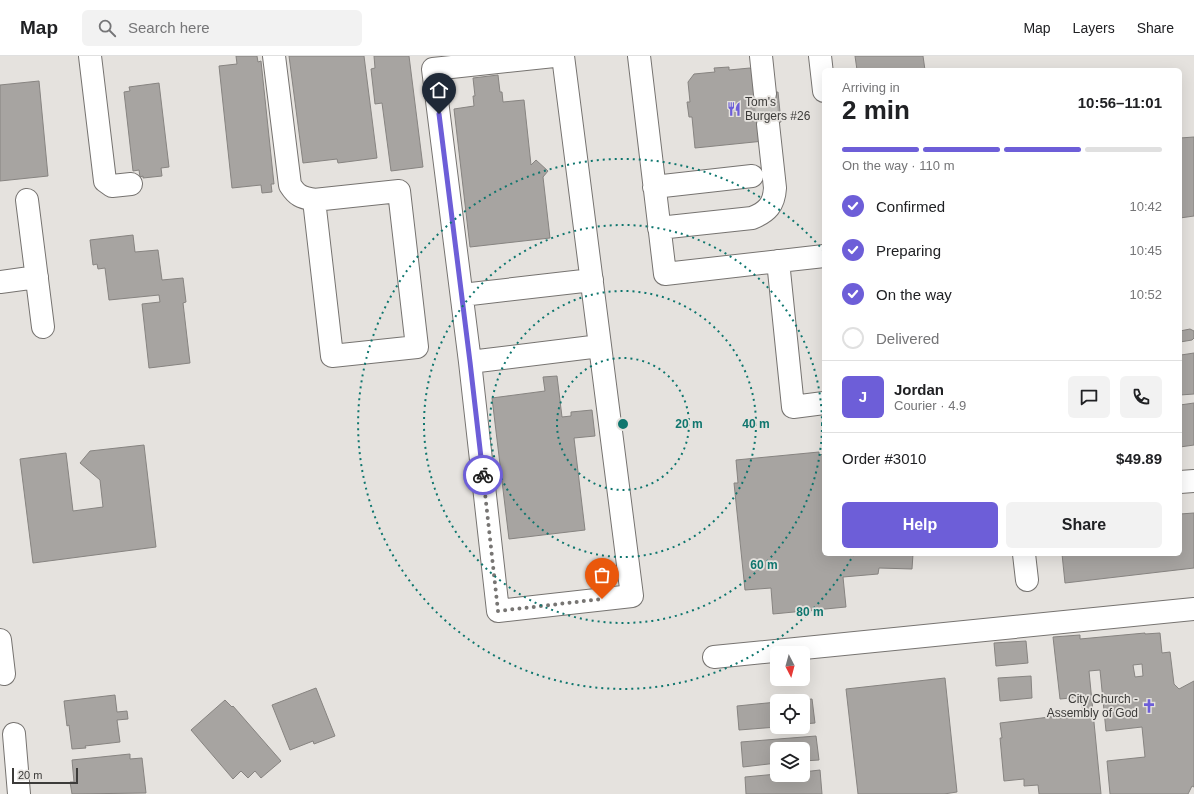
<!DOCTYPE html>
<meta charset="utf-8">
<style>
body{margin:0;font-family:Helvetica,sans-serif;background:#f2f2f2;color:#202124;height:100vh;display:flex;flex-direction:column;font-size:15px;white-space:nowrap}
*{box-sizing:border-box;margin:0}
p{font-size:13px;color:#757577}
.icon{flex:none;width:22px;height:22px;fill:none;stroke:currentColor;stroke-width:2;stroke-linecap:round;stroke-linejoin:round}
.map{position:relative;flex:1;overflow:hidden}
.drawer{position:absolute;left:822px;top:12px;width:360px;height:488px;display:flex;flex-direction:column;background:#fff;border-radius:6px;box-shadow:0 4px 16px #0002}
.drawer>*{flex:none}
.needle{width:26px;rotate:174deg}
.tools{position:absolute;left:770px;top:590px;display:grid;gap:8px}
.tools a{display:grid;place-items:center;width:40px;height:40px;border-radius:6px;background:#fff;box-shadow:0 4px 16px #0002;font-size:20px}
.scale{position:absolute;left:12px;bottom:10px;width:66px;box-sizing:border-box;padding-left:4px;border:2px solid #3c3b39;border-top:0;font-size:11px;line-height:14px;white-space:nowrap;color:#3c3b39;-webkit-text-stroke:3px #e5e2de;paint-order:stroke}
.pin{position:absolute;display:grid;place-items:center;width:34px;height:34px;color:#fff;margin:-41px -17px;border-radius:50% 50% 50% 0;rotate:-45deg;box-shadow:0 0 4px #0007}
.pin .icon{rotate:45deg}
.courier{position:absolute;display:grid;place-items:center;width:40px;height:40px;margin:-20px;border:3px solid #6d5ed8;border-radius:50%;background:#fff;color:#222;box-shadow:0 1px 5px #0007}
.head em{font-style:normal;font-weight:700}
.head div{display:flex;flex-direction:column-reverse}
.head{display:flex;align-items:center;justify-content:space-between;height:68px;padding:0 20px}
h1{font-size:26px;font-weight:700;line-height:30px}
.bar{display:grid;grid-template-columns:repeat(4,1fr);gap:6px 4px;align-content:center;height:48px;padding:0 20px}
.bar i{height:5px;border-radius:3px;background:#e0e0e0}
.bar .active{background:#6d5ed8}
.bar p{grid-column:span 4}
.line{display:flex;align-items:center;gap:10px;padding:0 20px;border-top:1px solid #e0e0e0}
.line div{flex:1}
.round{display:grid;place-items:center;flex:none;width:42px;height:42px;border-radius:6px;background:#f2f2f2}
ol{padding:0 20px;list-style:none}
li{display:flex;align-items:center;gap:12px;height:44px}
li p{margin-inline-start:auto}
li .icon{padding:4px;border-radius:50%;background:#6d5ed8;color:#fff;stroke-width:4}
li:last-child{color:#757577}
li i{width:22px;height:22px;border:2px solid #e0e0e0;border-radius:50%}
.cta{display:flex;gap:8px;margin-top:auto;padding:8px 20px}
.cta a{flex:1;height:46px;border-radius:6px;background:#6d5ed8;color:#fff;font-size:16px;font-weight:700;line-height:46px;text-align:center}
.cta a+a{background:#f2f2f2;color:#202124}
header{display:flex;align-items:center;gap:24px;box-sizing:border-box;height:56px;padding:0 20px;background:#fff;border-bottom:1px solid #e0e0e0}
header strong{font-size:19px}
nav{display:flex;gap:22px;margin-inline-start:auto;font-size:14px}
.search{width:280px;height:36px;background:#f2f2f2;display:flex;align-items:center;gap:10px;box-sizing:border-box;padding:0 14px;border-radius:6px;color:#757577;font-size:15px}
.map>svg:first-child{display:block}
.building{fill:#a7a4a1;stroke:#878481;fill-rule:evenodd}
.lines{fill:none;stroke-linecap:round;stroke-linejoin:round}
.minor-tunnel{stroke:#c3c1bd;stroke-width:22;stroke-dasharray:22 11;stroke-linecap:butt}
.minor-casing{stroke:#767370;stroke-width:24}
.minor{stroke:#fff;stroke-width:22}
.done{stroke:#777573;stroke-width:4;stroke-dasharray:0 7.2}
.route{stroke:#6d5ed8;stroke-width:5}
.ring{fill:none;stroke:#0f766e;stroke-width:2;stroke-dasharray:2 4}
.labels{text-anchor:middle;dominant-baseline:central;stroke-width:3.5;stroke-linejoin:round;paint-order:stroke}
.poi-label{font-size:12px;fill:#3c3b39;stroke:#e5e2de;text-anchor:start}
.centre{fill:#0f766e;stroke:#e5e2de;stroke-width:2}
.ring-label{font-size:12px;text-anchor:middle;font-weight:bold;fill:#0f766e;stroke:#e5e2de;stroke-width:3.5;stroke-linejoin:round;paint-order:stroke}
</style>
<header>
<strong>Map</strong>
<div class="search"><svg class="icon" aria-label="search" viewBox="0 0 24 24"><circle cx="10" cy="10" r="6"/><path d="M15 15l6 6"/></svg>Search here</div>
<nav><a>Map</a><a>Layers</a><a>Share</a></nav>
</header>
<div class="map">
<svg width="1194" height="738" viewBox="0 0 1194 738">
<rect width="100%" height="100%" fill="#e5e2de"/>
<path class="building" d="M236 0H257L258 6 261 5 274 128H271L272 136 262 137 261 129 232 132 219 10 237 8Z
M289 0H364L377 102 338 107 337 103 303 107Z
M374 0H409L423 111 391 115 382 47 375 48 371 13 375 12Z
M855 0H923L925 14H857Z
M729 11V14L750 12 758 18 760 38 778 36 781 66 763 68 764 85 695 92 692 61H689L687 46H690L688 26 694 18 715 16 714 12Z
M498 19 500 36H502L503 46 524 44 531 109 536 104 548 115 543 121 550 182 470 191 454 53 474 50 473 40H475L473 22Z
M39 25 48 120 0 125V29Z
M159 27 169 111 161 112 162 120 143 122V120L140 121 139 114 133 115 124 36 130 35 129 31Z
M1194 81V160L1180 162V82Z
M133 179 135 196 158 194 162 224 183 222 186 246 183 247 190 307 149 312 142 248 160 246 159 239 109 244 105 212 98 213 97 208 93 209 90 184Z
M1190 273 1194 275V282L1192 284 1180 286V275Z
M1180 293 1181 299 1194 297V338L1180 339Z
M557 320 562 361 571 360V356L592 354 595 380 574 382 585 474 509 483 492 342 545 335 543 321Z
M1194 347V389L1180 391V349Z
M144 389 156 491 33 507 20 403 66 397 73 455 103 451 100 424 80 407 90 395Z
M819 396V399L824 398V498H913L912 513 879 512 878 518 843 521 846 551 773 558 771 532 745 534 734 427H738L736 404Z
M1194 457V512L1065 527 1062 498H1180V458Z
M1145 577V578L1160 577 1162 597 1170 596 1174 628 1179 633 1194 625V731L1192 730 1188 738H1110L1107 705 1145 701 1142 671 1106 675 1100 614 1089 615 1101 738H1039L1038 729 1024 730V723L1004 725 1000 682H1002L1000 667 1083 657 1081 641 1060 643 1053 581 1080 579V583ZM1142 608 1143 620 1135 621 1133 609Z
M1026 585 1028 607 996 610 994 587Z
M1031 620 1032 642 1000 645 998 622Z
M945 622 957 736 944 738H858L846 633Z
M316 632 335 680 314 688 313 685 290 694 272 649Z
M115 639 117 656 127 655 128 663 117 664 120 686 85 690 86 692 72 693 69 669 67 670 64 645Z
M812 643 815 667 803 668V645H791Z
M225 644 232 651 233 650 281 705 261 722 255 715 248 722 241 715 233 723 191 674Z
M777 646V671L739 674 737 650Z
M816 680 819 704 803 705V693H777V707L743 711 741 686Z
M130 698V703L142 702 146 737 72 738 70 726H74L72 704Z
M820 714 822 738H746L745 721 777 718 803 719V716Z"/>
<g class="lines">
<path class="minor-tunnel" d="M765 38 768 68"/>
<defs>
<path id="minor" d="M90 0 105 125 112 130 131 128
M274 0 290 129C297 140 301 141 314 144L399 135 417 291 332 300 314 144
M554 0 433 13 470 306 498 555 632 540 563 0
M639 0 665 218 824 200
M761 0 765 38
M820 0 824 35
M654 131 752 120
M27 144 43 271
M659 172 752 162C767 156 774 149 775 132L768 68
M778 205 793 351 824 347
M0 226 37 221
M462 239 592 224
M470 306 600 290
M1180 426 1194 425
M1024 498 1027 524
M0 584 4 618
M714 601 1194 553
M14 678 19 738"/>
</defs>
<use href="#minor" class="minor-casing"/>
<use href="#minor" class="minor"/>
</g>
<g class="lines">
<path class="done" d="M483 419 498 555 602 543"/>
<path class="route" d="M439 58 470 306 483 419"/>
</g>
<g class="ring">
<circle cx="623" cy="368" r="66"/>
<circle cx="623" cy="368" r="133"/>
<circle cx="623" cy="368" r="199"/>
<path d="M854 498A265 265 0 1 1 823 194"/>
</g>
<defs>
<symbol id="restaurant-bare" viewBox="-9 -9 18 18"><path d="M-5-6h1v4h1v-4h1v4h1v-4h1v5L-1.5 .5V6h-2V.5L-5-1ZM5-6V6H3V1.5H1.5Q1.5-4 5-6Z" fill="#6d5ed8" stroke="#e5e2de" stroke-width="2.5" paint-order="stroke"/></symbol>
<symbol id="church-bare" viewBox="-9 -9 18 18"><path d="M-1.2-6h2.4v3.5h3.3v2.4h-3.3V6h-2.4V-.1h-3.3v-2.4h3.3Z" fill="#6d5ed8" stroke="#e5e2de" stroke-width="2.5" paint-order="stroke"/></symbol>
</defs>
<g fill-rule="evenodd">
<use href="#restaurant-bare" x="724" y="43" width="20" height="20"/>
<use href="#church-bare" x="1139" y="640" width="20" height="20"/>
</g>
<g class="labels">
<g class="poi-label">
<text x="745" y="46">Tom's<tspan x="745" dy="14">Burgers #26</tspan></text>
<text x="1138" y="643" text-anchor="end">City Church -<tspan x="1138" dy="14">Assembly of God</tspan></text>
</g>
</g>
<circle cx="623" cy="368" r="6" class="centre"/>
<g class="ring-label">
<text x="689" y="372">20 m</text>
<text x="756" y="372">40 m</text>
<text x="764" y="513">60 m</text>
<text x="810" y="560">80 m</text>
</g>
</svg>
<div class="tools">
<a><svg class="needle" viewBox="-14 -14 28 28"><path d="M0-13l5 13h-10z" fill="#e53935"/><path d="M0 13l5-13h-10z" fill="#757577"/></svg></a>
<a><svg class="icon" aria-label="locate" viewBox="0 0 24 24"><circle cx="12" cy="12" r="6"/><path d="M12 2v4M12 18v4M2 12h4M18 12h4"/></svg></a>
<a><svg class="icon" aria-label="layers" viewBox="0 0 24 24"><path d="M12 4l9 5-9 5-9-5zM3 14l9 5 9-5"/></svg></a>
</div>
<div class="scale">20 m</div>
<div class="pin" style="left:602px;top:543px;background:#ea580c"><svg class="icon" aria-label="bag" viewBox="0 0 24 24"><path d="M5 8h14l-1 12H6zM9 8a3 3 0 0 1 6 0"/></svg></div>
<div class="pin" style="left:439px;top:58px;background:#1f2937"><svg class="icon" aria-label="home" viewBox="0 0 24 24"><path d="M3 11l9-7 9 7M6 9v11h12V9"/></svg></div>
<div class="courier" style="left:483px;top:419px"><svg class="icon" aria-label="bike" viewBox="0 0 24 24"><circle cx="6" cy="16" r="4"/><circle cx="18" cy="16" r="4"/><path d="M6 16l4-8h5l3 8M10 8l3 8H6M13 5h3"/></svg></div>
<section class="drawer">
<div class="head"><div><h1>2 min</h1><p>Arriving in</p></div><em>10:56–11:01</em></div>
<div class="bar"><i class="active"></i><i class="active"></i><i class="active"></i><i></i><p>On the way · 110 m</p></div>
<ol>
<li><svg class="icon" aria-label="check" viewBox="0 0 24 24"><path d="M5 12l5 5 9-10"/></svg>Confirmed<p>10:42</p></li>
<li><svg class="icon" aria-label="check" viewBox="0 0 24 24"><path d="M5 12l5 5 9-10"/></svg>Preparing<p>10:45</p></li>
<li><svg class="icon" aria-label="check" viewBox="0 0 24 24"><path d="M5 12l5 5 9-10"/></svg>On the way<p>10:52</p></li>
<li><i></i>Delivered</li>
</ol>
<div class="line" style="height:72px"><b class="round" style="background:#6d5ed8;color:#fff">J</b><div><b>Jordan</b><p>Courier · 4.9</p></div><a class="round"><svg class="icon" aria-label="chat" viewBox="0 0 24 24"><path d="M4 5h16v11H9l-5 4z"/></svg></a><a class="round"><svg class="icon" aria-label="phone" viewBox="0 0 24 24"><path d="M5 4h4l2 5-3 2q2 4 5 5l2-3 5 2v4C11 20 4 13 5 4z"/></svg></a></div>
<div class="line" style="height:52px"><div>Order #3010</div><b>$49.89</b></div>
<div class="cta"><a>Help</a><a>Share</a></div>
</section>
</div>
